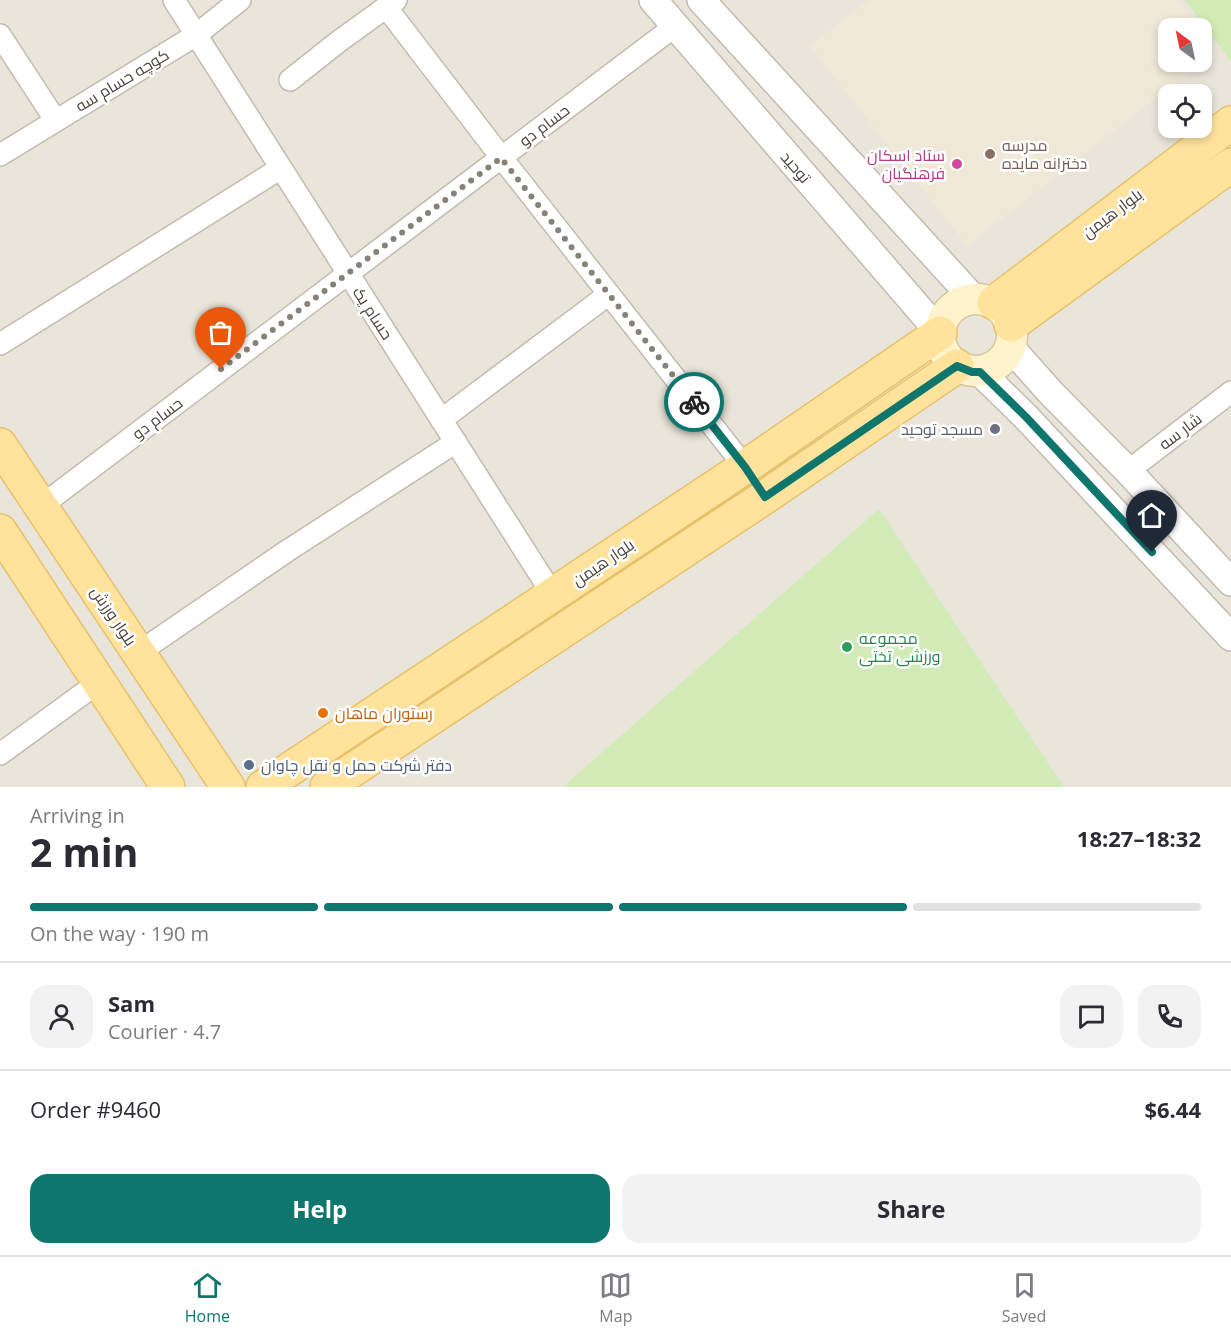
<!DOCTYPE html>
<meta charset="utf-8">
<style>
body{margin:0;font-family:"Open Sans",Cairo,sans-serif;background:#f2f2f3;color:#2b2b33;height:100vh;display:flex;flex-direction:column;font-size:22px;white-space:nowrap}
*{box-sizing:border-box;margin:0}
p{font-size:20px;color:#7c7c81}
.icon{flex:none;width:33px;height:33px;fill:none;stroke:currentColor;stroke-width:2;stroke-linecap:round;stroke-linejoin:round}
.map{position:relative;height:787px;overflow:hidden}
.details{display:flex;flex-direction:column;background:#fff;flex:1}
.details>*{flex:none}
.needle{width:39px;rotate:327deg}
.tools{position:absolute;left:1158px;top:18px;display:grid;gap:12px}
.tools a{display:grid;place-items:center;width:54px;height:54px;border-radius:12px;background:#fff;box-shadow:0 3px 9px #0003;font-size:30px}
.pin{position:absolute;display:grid;place-items:center;width:51px;height:51px;color:#fff;margin:-62px -26px;border-radius:50% 50% 50% 0;rotate:-45deg;box-shadow:0 0 6px #0007}
.pin .icon{rotate:45deg}
.courier{position:absolute;display:grid;place-items:center;width:60px;height:60px;margin:-30px;border:4px solid #0f766e;border-radius:50%;background:#fff;color:#222;box-shadow:0 2px 8px #0007}
.headline em{font-style:normal;font-weight:700}
.headline div{display:flex;flex-direction:column-reverse}
.headline{display:flex;align-items:center;justify-content:space-between;height:102px;padding:0 30px}
h1{font-size:39px;font-weight:700;line-height:45px}
.bar{display:grid;grid-template-columns:repeat(4,1fr);gap:9px 6px;align-content:center;height:72px;padding:0 30px}
.bar i{height:8px;border-radius:4px;background:#e1e1e2}
.bar .active{background:#0f766e}
.bar p{grid-column:span 4}
.line{display:flex;align-items:center;gap:15px;padding:0 30px;border-top:2px solid #e1e1e2}
.line div{flex:1}
.round{display:grid;place-items:center;flex:none;width:63px;height:63px;border-radius:18px;background:#f2f2f3}
.cta{display:flex;gap:12px;margin-top:auto;padding:12px 30px}
.cta a{flex:1;height:69px;border-radius:18px;background:#0f766e;color:#fff;font-size:24px;font-weight:700;line-height:69px;text-align:center}
.cta a+a{background:#f2f2f3;color:#2b2b33}
.dock{display:flex;justify-content:space-around;align-items:center;height:84px;border-top:2px solid #e1e1e2;background:#fff;font-size:16px;color:#7c7c81}
.dock a{display:grid;justify-items:center;gap:3px}
.dock .active{color:#0f766e}
.map>svg:first-child{display:block}
.residential{fill:#eae5da;fill-rule:evenodd}
.education{fill:#efe8d6}
.green{fill:#d2eab5}
.lines{fill:none;stroke-linecap:round;stroke-linejoin:round}
.minor-casing{stroke:#c2bbae;stroke-width:24}
.tertiary-casing{stroke:#c2bbae;stroke-width:30}
.secondary-casing{stroke:#d6c79b;stroke-width:33}
.primary-casing{stroke:#e6c16a;stroke-width:36}
.minor{stroke:#fff;stroke-width:21}
.tertiary{stroke:#fff;stroke-width:27}
.secondary{stroke:#fff3cd;stroke-width:30}
.primary{stroke:#ffe39c;stroke-width:33}
.done{stroke:#878178;stroke-width:6;stroke-dasharray:0 10.8}
.route{stroke:#0f766e;stroke-width:8}
.education-dot{fill:#8d6e63;stroke:#fff;stroke-width:2}
.hotel-dot{fill:#d1479c;stroke:#fff;stroke-width:2}
.worship-dot{fill:#6b7280;stroke:#fff;stroke-width:2}
.leisure-dot{fill:#2e9e5b;stroke:#fff;stroke-width:2}
.food-dot{fill:#e8710a;stroke:#fff;stroke-width:2}
.service-dot{fill:#5c6f8a;stroke:#fff;stroke-width:2}
.labels{text-anchor:middle;dominant-baseline:central;stroke-width:5;stroke-linejoin:round;paint-order:stroke}
.street-label{font-size:16px;fill:#4b4439;stroke:#fff}
.education-label{font-size:16px;fill:#785e54;stroke:#fff;text-anchor:start}
.hotel-label{font-size:16px;fill:#b23c85;stroke:#fff;text-anchor:end}
.worship-label{font-size:16px;fill:#5b616d;stroke:#fff;text-anchor:end}
.leisure-label{font-size:16px;fill:#27864d;stroke:#fff;text-anchor:start}
.food-label{font-size:16px;fill:#c56008;stroke:#fff;text-anchor:start}
.service-label{font-size:16px;fill:#4e5e75;stroke:#fff;text-anchor:start}
</style>
<div class="map">
<svg width="1231" height="787" viewBox="0 0 1231 787">
<rect width="100%" height="100%" fill="#f6f3ec"/>
<path class="residential" d="M0 0H1231V787H0ZM1168 28H1202V62H1168ZM1168 94H1202V128H1168Z"/>
<path class="education" d="M869 0H1177L1200 28H1168V62H1202V31L1217 50 967 246 810 46Z"/>
<path class="green" d="M1185 0H1231V61L1226 55Z
M879 509 1064 787H568L566 784Z"/>
<g class="lines">
<defs>
<path id="minor" d="M174 0 553 595
M386 7 501 157 745 467
M0 35 56 121
M290 80 338 42 396 0
M0 155 196 35 240 0
M0 344 281 168
M441 420 609 294
M1128 471 1231 392
M41 506 675 26
M138 653 287 551 456 442
M0 754 99 682"/>
<path id="tertiary" d="M653 0 940 333
M701 0 974 299
M1011 348 1051 393 1128 471 1231 582
M980 372 1026 417 1231 637"/>
<path id="secondary" d="M940 335a36 36 0 1 1 72 0a36 36 0 1 1-72 0Z"/>
<path id="primary" d="M994 303 1231 123
M1011 325 1231 165
M0 445 228 787
M0 531 168 787
M263 787 745 467 940 333
M327 787 765 497 957 366"/>
</defs>
<use href="#minor" class="minor-casing"/>
<use href="#tertiary" class="tertiary-casing"/>
<use href="#secondary" class="secondary-casing"/>
<use href="#primary" class="primary-casing"/>
<use href="#minor" class="minor"/>
<use href="#tertiary" class="tertiary"/>
<use href="#secondary" class="secondary"/>
<use href="#primary" class="primary"/>
</g>
<g class="lines">
<path class="done" d="M221 369 501 158 694 402"/>
<path class="route" d="M694 402 745 467 765 497 957 366 972 372H980L1026 417 1152 552"/>
</g>
<circle class="education-dot" cx="990" cy="154" r="6"/>
<circle class="hotel-dot" cx="957" cy="164" r="6"/>
<circle class="worship-dot" cx="995" cy="429" r="6"/>
<circle class="leisure-dot" cx="847" cy="647" r="6"/>
<circle class="food-dot" cx="323" cy="713" r="6"/>
<circle class="service-dot" cx="249" cy="765" r="6"/>
<g class="labels">
<g class="street-label">
<text transform="translate(122 80) rotate(-31)">کوچه حسام سه</text>
<text transform="translate(544 125) rotate(-37)">حسام دو</text>
<text transform="translate(796 167) rotate(49)">توحید</text>
<text transform="translate(1112 213) rotate(-37)">بلوار هیمن</text>
<text transform="translate(373 313) rotate(57)">حسام یک</text>
<text transform="translate(157 418) rotate(-37)">حسام دو</text>
<text transform="translate(1180 431) rotate(-37)">شار سه</text>
<text transform="translate(603 562) rotate(-34)">بلوار هیمن</text>
<text transform="translate(114 616) rotate(56)">بلوار ورزش</text>
</g>
<g class="education-label">
<text x="1002" y="145">مدرسه<tspan x="1002" dy="18">دخترانه مایده</tspan></text>
</g>
<g class="hotel-label">
<text x="945" y="155">ستاد اسکان<tspan x="945" dy="18">فرهنگیان</tspan></text>
</g>
<g class="worship-label">
<text x="983" y="429">مسجد توحید</text>
</g>
<g class="leisure-label">
<text x="859" y="638">مجموعه<tspan x="859" dy="18">ورزشی تختی</tspan></text>
</g>
<g class="food-label">
<text x="335" y="713">رستوران ماهان</text>
</g>
<g class="service-label">
<text x="261" y="765">دفتر شرکت حمل و نقل چاوان</text>
</g>
</g>
</svg>
<div class="tools">
<a><svg class="needle" viewBox="-14 -14 28 28"><path d="M0-13l5 13h-10z" fill="#e53935"/><path d="M0 13l5-13h-10z" fill="#7c7c81"/></svg></a>
<a><svg class="icon" aria-label="locate" viewBox="0 0 24 24"><circle cx="12" cy="12" r="6"/><path d="M12 2v4M12 18v4M2 12h4M18 12h4"/></svg></a>
</div>
<div class="pin" style="left:221px;top:369px;background:#ea580c"><svg class="icon" aria-label="bag" viewBox="0 0 24 24"><path d="M5 8h14l-1 12H6zM9 8a3 3 0 0 1 6 0"/></svg></div>
<div class="pin" style="left:1152px;top:552px;background:#1f2937"><svg class="icon" aria-label="home" viewBox="0 0 24 24"><path d="M3 11l9-7 9 7M6 9v11h12V9"/></svg></div>
<div class="courier" style="left:694px;top:402px"><svg class="icon" aria-label="bike" viewBox="0 0 24 24"><circle cx="6" cy="16" r="4"/><circle cx="18" cy="16" r="4"/><path d="M6 16l4-8h5l3 8M10 8l3 8H6M13 5h3"/></svg></div>
</div>
<section class="details">
<div class="headline"><div><h1>2 min</h1><p>Arriving in</p></div><em>18:27–18:32</em></div>
<div class="bar"><i class="active"></i><i class="active"></i><i class="active"></i><i></i><p>On the way · 190 m</p></div>
<div class="line" style="height:108px"><a class="round"><svg class="icon" aria-label="person" viewBox="0 0 24 24"><circle cx="12" cy="8" r="4"/><path d="M4 21q1-7 8-7t8 7"/></svg></a><div><b>Sam</b><p>Courier · 4.7</p></div><a class="round"><svg class="icon" aria-label="chat" viewBox="0 0 24 24"><path d="M4 5h16v11H9l-5 4z"/></svg></a><a class="round"><svg class="icon" aria-label="phone" viewBox="0 0 24 24"><path d="M5 4h4l2 5-3 2q2 4 5 5l2-3 5 2v4C11 20 4 13 5 4z"/></svg></a></div>
<div class="line" style="height:78px"><div>Order #9460</div><b>$6.44</b></div>
<div class="cta"><a>Help</a><a>Share</a></div>
</section>
<nav class="dock">
<a class="active"><svg class="icon" aria-label="home" viewBox="0 0 24 24"><path d="M3 11l9-7 9 7M6 9v11h12V9"/></svg>Home</a>
<a><svg class="icon" aria-label="map" viewBox="0 0 24 24"><path d="M3 6l6-2 6 2 6-2v14l-6 2-6-2-6 2zM9 4v14M15 6v14"/></svg>Map</a>
<a><svg class="icon" aria-label="saved" viewBox="0 0 24 24"><path d="M7 4h10v16l-5-4-5 4z"/></svg>Saved</a>
</nav>
